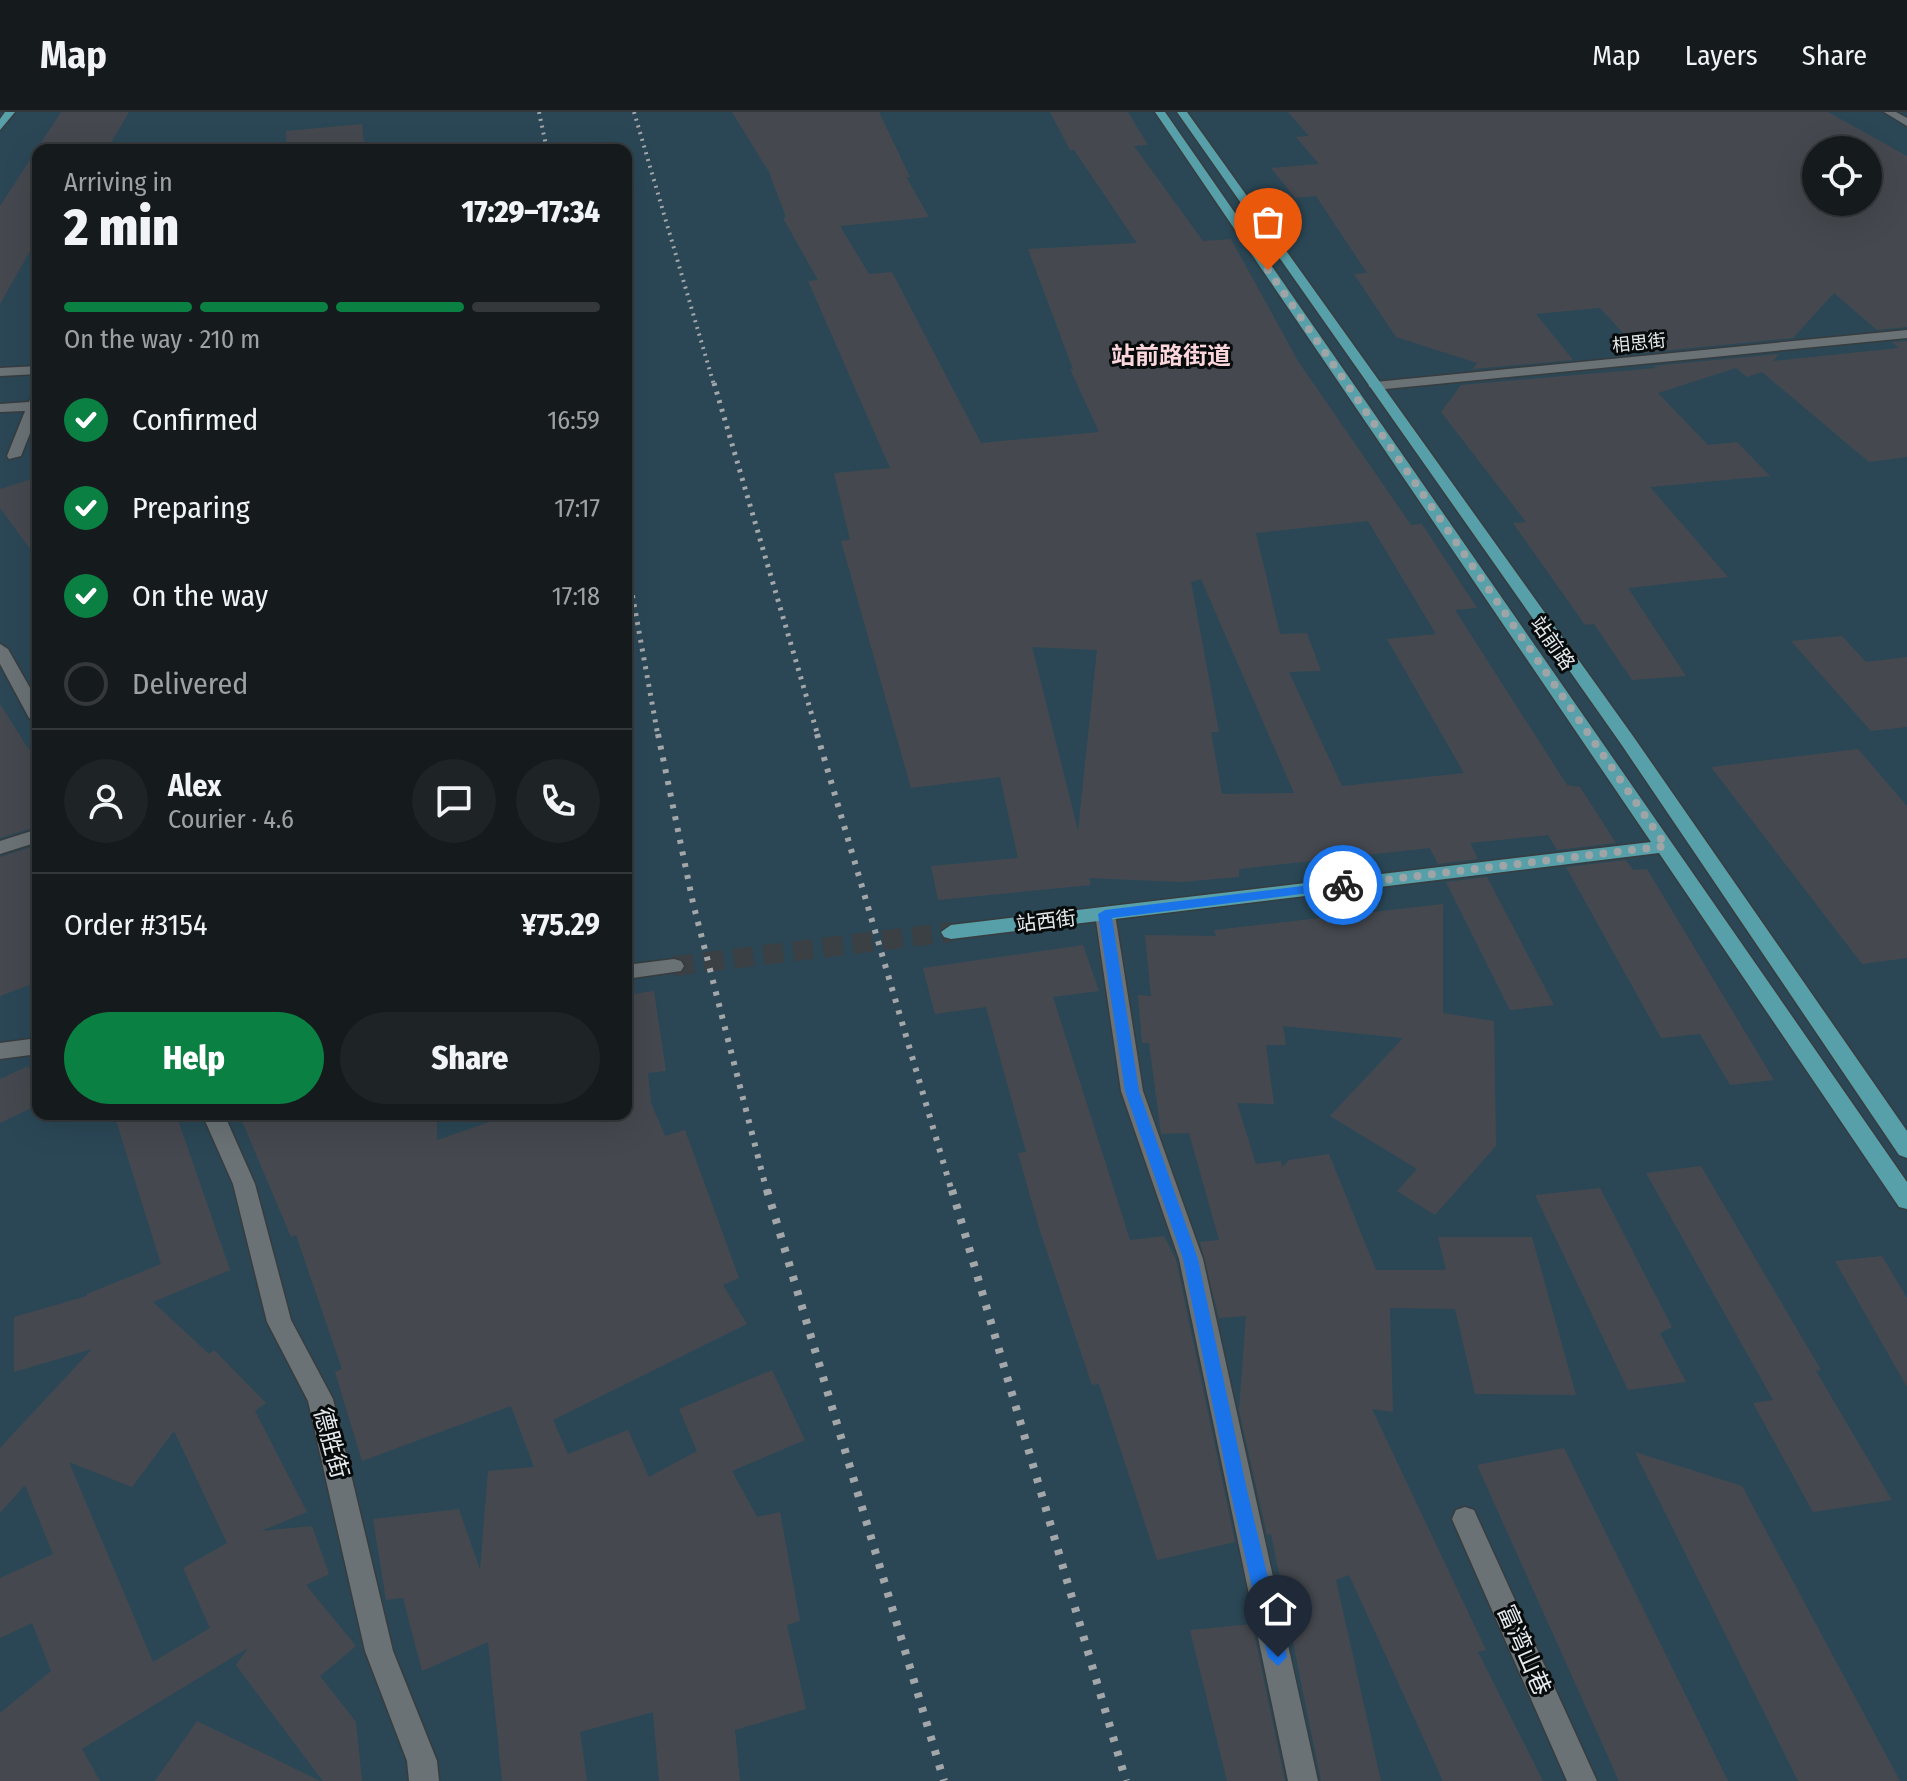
<!DOCTYPE html>
<meta charset="utf-8">
<style>
body{margin:0;font-family:"Fira Sans Condensed","Noto Sans SC",sans-serif;background:#1e2325;color:#f1f3f6;height:100vh;display:flex;flex-direction:column;font-size:30px;white-space:nowrap}
*{box-sizing:border-box;margin:0}
p{font-size:26px;color:#9da1a3}
.icon{flex:none;width:44px;height:44px;fill:none;stroke:currentColor;stroke-width:2;stroke-linecap:round;stroke-linejoin:round}
.map{position:relative;flex:1;overflow:hidden}
.panel{position:absolute;left:32px;top:32px;width:600px;height:976px;display:flex;flex-direction:column;background:#151a1c;border-radius:16px;box-shadow:0 8px 32px #0002,0 0 0 2px #34383b}
.panel>*{flex:none}
.buttons{position:absolute;left:1802px;top:24px;display:grid;gap:16px}
.buttons a{display:grid;place-items:center;width:80px;height:80px;border-radius:50%;background:#151a1c;box-shadow:0 8px 32px #0002,0 0 0 2px #34383b;font-size:40px}
.pin{position:absolute;display:grid;place-items:center;width:68px;height:68px;color:#fff;margin:-82px -34px;border-radius:50% 50% 50% 0;rotate:-45deg;box-shadow:0 0 8px #0007}
.pin .icon{rotate:45deg}
.courier{position:absolute;display:grid;place-items:center;width:80px;height:80px;margin:-40px;border:6px solid #1a73e8;border-radius:50%;background:#fff;color:#222;box-shadow:0 2px 10px #0007}
.summary em{font-style:normal;font-weight:800}
.summary div{display:flex;flex-direction:column-reverse}
.summary{display:flex;align-items:center;justify-content:space-between;height:136px;padding:0 32px}
h1{font-size:52px;font-weight:800;line-height:60px}
.bar{display:grid;grid-template-columns:repeat(4,1fr);gap:12px 8px;align-content:center;height:96px;padding:0 32px}
.bar i{height:10px;border-radius:6px;background:#34383b}
.bar .current{background:#0b8043}
.bar p{grid-column:span 4}
.line{display:flex;align-items:center;gap:20px;padding:0 32px;border-top:2px solid #34383b}
.line div{flex:1}
.round{display:grid;place-items:center;flex:none;width:84px;height:84px;border-radius:42px;background:#1e2325}
ol{padding:0 32px;list-style:none}
li{display:flex;align-items:center;gap:24px;height:88px}
li p{margin-inline-start:auto}
li .icon{padding:8px;border-radius:50%;background:#0b8043;color:#fff;stroke-width:4}
li:last-child{color:#9da1a3}
li i{width:44px;height:44px;border:4px solid #34383b;border-radius:50%}
.button{display:flex;gap:16px;margin-top:auto;padding:16px 32px}
.button a{flex:1;height:92px;border-radius:48px;background:#0b8043;color:#fff;font-size:32px;font-weight:800;line-height:92px;text-align:center}
.button a+a{background:#1e2325;color:#f1f3f6}
header{display:flex;align-items:center;gap:48px;box-sizing:border-box;height:112px;padding:0 40px;background:#151a1c;border-bottom:2px solid #34383b}
header strong{font-size:38px}
nav{display:flex;gap:44px;margin-inline-start:auto;font-size:28px}
.map>svg:first-child{display:block}
.green{fill:#2b4756;fill-rule:evenodd}
.building{fill:#45494f;fill-rule:evenodd}
.lines{fill:none;stroke-linecap:round;stroke-linejoin:round}
.major-tunnel{stroke:#3a4043;stroke-width:20;stroke-dasharray:20 10;stroke-linecap:butt}
.minor-casing{stroke:#373c3f;stroke-width:3}
.major-casing{stroke:#373c3f;stroke-width:3}
.minor{fill:#6a7276;fill-rule:evenodd}
.major{fill:#57a0a9;fill-rule:evenodd}
.rail-far3{stroke:#a3a7aa;stroke-width:4;stroke-dasharray:2 5;stroke-linecap:butt}
.rail-far2{stroke:#a3a7aa;stroke-width:5;stroke-dasharray:3 6;stroke-linecap:butt}
.rail-far1{stroke:#a3a7aa;stroke-width:6;stroke-dasharray:4 8;stroke-linecap:butt}
.rail{stroke:#a3a7aa;stroke-width:8;stroke-dasharray:5 10;stroke-linecap:butt}
.route{fill:#1a73e8}
.done{stroke:#9fa4a7;stroke-width:8;stroke-dasharray:0 14.4}
.labels{text-anchor:middle;dominant-baseline:central;stroke-width:6;stroke-linejoin:round;paint-order:stroke}
.far-street-label{font-size:18px;fill:#e6eaed;stroke:#080b0c}
.street-label{font-size:20px;fill:#e6eaed;stroke:#080b0c}
.far-district-label{font-size:24px;font-weight:bold;fill:#fbd7dd;stroke:#080b0c}
.near-street-label{font-size:24px;fill:#e6eaed;stroke:#080b0c}
</style>
<header>
<strong>Map</strong>
<nav><a>Map</a><a>Layers</a><a>Share</a></nav>
</header>
<div class="map">
<svg width="1907" height="1669" viewBox="0 0 1907 1669">
<rect width="100%" height="100%" fill="#1c2225"/>
<path class="green" d="M0 0H1907V1669H0ZM38 38H626V1002H38ZM1816 38H1868V90H1816Z"/>
<path class="building" d="M61 0H129L107 38H38V125L0 192V94Z
M732 0H879L910 65H906L929 105 840 114 869 162 892 160 981 331 1099 320 1070 257H1073L1028 137 1137 131 1074 38H1070L1050 0H1128L1148 33 1134 34 1203 129 1231 127 1298 249 1411 413 1422 412 1477 496 1455 498 1567 673 1580 675 1616 731 1557 738 1548 723 1470 731 1478 747 1438 752 1430 736 1239 757V765L1180 770 1089 766 1091 773 938 788 931 754 1018 746 1000 665 911 676 841 429 850 428 834 361 890 356 808 169 818 168 783 106 786 105 769 60ZM1368 409 1436 522 1387 527 1464 661 1342 674 1289 560 1321 559 1307 521 1280 522 1256 421ZM1201 467 1294 681 1222 682 1211 620H1219L1191 470ZM1032 535 1097 538 1078 719Z
M1288 0H1828L1907 44V215L1877 218 1834 181 1793 226 1641 241 1600 196 1536 202 1573 248 1473 257 1477 251 1396 225 1354 162 1367 161 1316 84 1295 86 1271 56 1319 52 1296 25 1309 24ZM1816 38H1868V90H1816Z
M362 12 365 38H287L286 19Z
M1907 229V345L1869 350 1762 260 1747 265 1736 256 1658 281 1708 333 1737 330 1770 364 1650 375 1728 465 1628 476 1686 564 1632 568 1594 512 1585 513 1513 411 1526 410 1441 300 1461 273 1656 256 1653 254 1779 242 1773 249 1899 236 1892 230Z
M38 365V448L0 396V377Z
M1842 524 1866 550 1907 545V615L1871 619 1791 529Z
M0 592 38 652V714L0 726Z
M1858 637 1907 694V846L1862 852 1711 655Z
M38 733V870L0 884V745Z
M1626 748 1633 758 1647 757 1774 968 1730 973 1700 922 1661 926 1566 755Z
M1487 765 1554 893 1510 898 1446 770Z
M1443 792V901L1494 909 1496 1034 1435 1103 1397 1079 1417 1057 1330 1004 1403 926 1283 914 1286 933H1266L1274 992 1237 991 1256 1052 1281 1049 1282 1055 1289 1048 1329 1042 1376 1158H1446L1438 1125H1532L1576 1283 1475 1282 1455 1197 1390 1196 1393 1300 1372 1297 1486 1538 1478 1540 1543 1669H1443L1349 1463 1336 1468 1381 1669H1321L1271 1422 1267 1423 1239 1298 1246 1204 1219 1206 1200 1130 1219 1128 1189 1021 1161 1022 1149 931H1142L1138 883 1151 884 1145 823 1216 824 1214 818Z
M1083 833 1099 879 1053 885 1130 1128 1164 1124 1176 1148 1235 1430 1157 1448 1099 1272 1092 1273 1040 1119 1018 1041 1026 1040 986 895 935 902 923 856Z
M654 879 666 959 648 961 651 991 665 1024 685 1018 739 1166 723 1173 747 1212 553 1308 568 1342 628 1318 649 1365 697 1339 679 1297 772 1258 805 1328 732 1359 757 1405 780 1400 800 1509 787 1513 806 1597 735 1618 740 1669H659L653 1600 580 1620 587 1669H502L488 1530 422 1559 403 1486 386 1488 373 1407 459 1397 480 1458 488 1359 534 1355 511 1294 362 1349 335 1260 342 1257 296 1123 291 1125 239 1002H437V1028L513 1002H626V883Z
M28 954 38 973V993L0 1011V967Z
M114 1002H176L230 1158 153 1190 209 1242 214 1238 266 1291 255 1299 307 1400 261 1419 312 1414 329 1462 306 1473 356 1534 320 1564 356 1610 362 1669H323L236 1553 248 1536 82 1637 100 1669H0V1601L51 1559 32 1511 0 1526V1466L53 1442 25 1373 0 1401V1336L92 1237 14 1260V1205L87 1184V1182L161 1152ZM174 1319 227 1431 183 1456 210 1516 153 1550 69 1350 132 1375Z
M1701 1054 1821 1258 1816 1259 1892 1388 1813 1400 1753 1291 1773 1288 1646 1061Z
M1600 1076 1672 1215 1660 1221 1686 1270 1628 1278 1535 1083Z
M1882 1144 1907 1186V1275L1835 1149Z
M1564 1336 1728 1669H1619L1477 1353Z
M1635 1340 1742 1374 1900 1669H1798Z
M1252 1512 1285 1669H1227L1190 1518Z
M197 1609 320 1669H155Z"/>
<g class="lines">
<path class="major-tunnel" d="M674 854 951 820"/>
<defs>
<path id="minor" d="M1884 0H1896L1907 6V14Z
M1907 218V226L1375 278 1368 274 1375 270Z
M38 254V262L0 264V256Z
M38 280V301L21 344 9 347 7 344 25 299 0 300V292L29 290 33 281Z
M0 532 8 537 38 590V611L29 606 0 552Z
M38 717V730L0 742V729Z
M1105 795 1115 802 1143 979 1203 1147 1318 1669H1288L1179 1147 1121 979 1095 802Z
M674 847 681 849 684 854 681 859 626 867V853Z
M38 926V942L0 947V931Z
M202 1002H224L255 1072 291 1208 333 1287 393 1539 437 1649 439 1669H409L407 1649 365 1539 308 1289 267 1210 233 1072Z
M1465 1395 1474 1398 1597 1669H1567L1452 1407 1456 1398Z"/>
<path id="major" d="M5 0H15L0 18V7Z
M1155 0H1165L1907 1070V1097L1899 1095 1659 741 951 827 944 825 941 820 951 813 1651 730Z
M1177 0H1187L1633 624 1907 1019V1046L1899 1043 1621 632Z"/>
</defs>
<use href="#minor" class="minor-casing"/>
<use href="#major" class="major-casing"/>
<use href="#minor" class="minor"/>
<use href="#major" class="major"/>
<path class="rail-far3" d="M539 0 547 38
M634 0 714 273"/>
<path class="rail-far2" d="M714 271 818 624
M626 448 658 624"/>
<path class="rail-far1" d="M658 622 693 791 767 1080
M817 622 952 1080"/>
<path class="rail" d="M767 1078 944 1669
M952 1078 1126 1669"/>
</g>
<path class="route" d="M1343 769 1348 770V776L1112 806 1139 979 1198 1147 1247 1378 1287 1545 1278 1554 1268 1545 1230 1378 1183 1147 1125 979 1098 802 1105 798Z"/>
<g class="lines">
<path class="done" d="M1268 158 1666 734 1343 773"/>
</g>
<g class="labels">
<g class="far-street-label">
<text transform="translate(1639 231) rotate(-6)">相思街</text>
</g>
<g class="street-label">
<text transform="translate(1553 531) rotate(55)">站前路</text>
<text transform="translate(1046 809) rotate(-7)">站西街</text>
</g>
<g class="far-district-label">
<text x="1171" y="244">站前路街道</text>
</g>
<g class="near-street-label">
<text transform="translate(331 1331) rotate(75)">德胜街</text>
<text transform="translate(1524 1538) rotate(66)">富湾山巷</text>
</g>
</g>
</svg>
<div class="buttons">
<a><svg class="icon" aria-label="locate" viewBox="0 0 24 24"><circle cx="12" cy="12" r="6"/><path d="M12 2v4M12 18v4M2 12h4M18 12h4"/></svg></a>
</div>
<div class="pin" style="left:1268px;top:158px;background:#ea580c"><svg class="icon" aria-label="bag" viewBox="0 0 24 24"><path d="M5 8h14l-1 12H6zM9 8a3 3 0 0 1 6 0"/></svg></div>
<div class="pin" style="left:1278px;top:1545px;background:#1f2937"><svg class="icon" aria-label="home" viewBox="0 0 24 24"><path d="M3 11l9-7 9 7M6 9v11h12V9"/></svg></div>
<div class="courier" style="left:1343px;top:773px"><svg class="icon" aria-label="bike" viewBox="0 0 24 24"><circle cx="6" cy="16" r="4"/><circle cx="18" cy="16" r="4"/><path d="M6 16l4-8h5l3 8M10 8l3 8H6M13 5h3"/></svg></div>
<section class="panel">
<div class="summary"><div><h1>2 min</h1><p>Arriving in</p></div><em>17:29–17:34</em></div>
<div class="bar"><i class="current"></i><i class="current"></i><i class="current"></i><i></i><p>On the way · 210 m</p></div>
<ol>
<li><svg class="icon" aria-label="check" viewBox="0 0 24 24"><path d="M5 12l5 5 9-10"/></svg>Confirmed<p>16:59</p></li>
<li><svg class="icon" aria-label="check" viewBox="0 0 24 24"><path d="M5 12l5 5 9-10"/></svg>Preparing<p>17:17</p></li>
<li><svg class="icon" aria-label="check" viewBox="0 0 24 24"><path d="M5 12l5 5 9-10"/></svg>On the way<p>17:18</p></li>
<li><i></i>Delivered</li>
</ol>
<div class="line" style="height:144px"><a class="round"><svg class="icon" aria-label="person" viewBox="0 0 24 24"><circle cx="12" cy="8" r="4"/><path d="M4 21q1-7 8-7t8 7"/></svg></a><div><b>Alex</b><p>Courier · 4.6</p></div><a class="round"><svg class="icon" aria-label="chat" viewBox="0 0 24 24"><path d="M4 5h16v11H9l-5 4z"/></svg></a><a class="round"><svg class="icon" aria-label="phone" viewBox="0 0 24 24"><path d="M5 4h4l2 5-3 2q2 4 5 5l2-3 5 2v4C11 20 4 13 5 4z"/></svg></a></div>
<div class="line" style="height:104px"><div>Order #3154</div><b>¥75.29</b></div>
<div class="button"><a>Help</a><a>Share</a></div>
</section>
</div>
